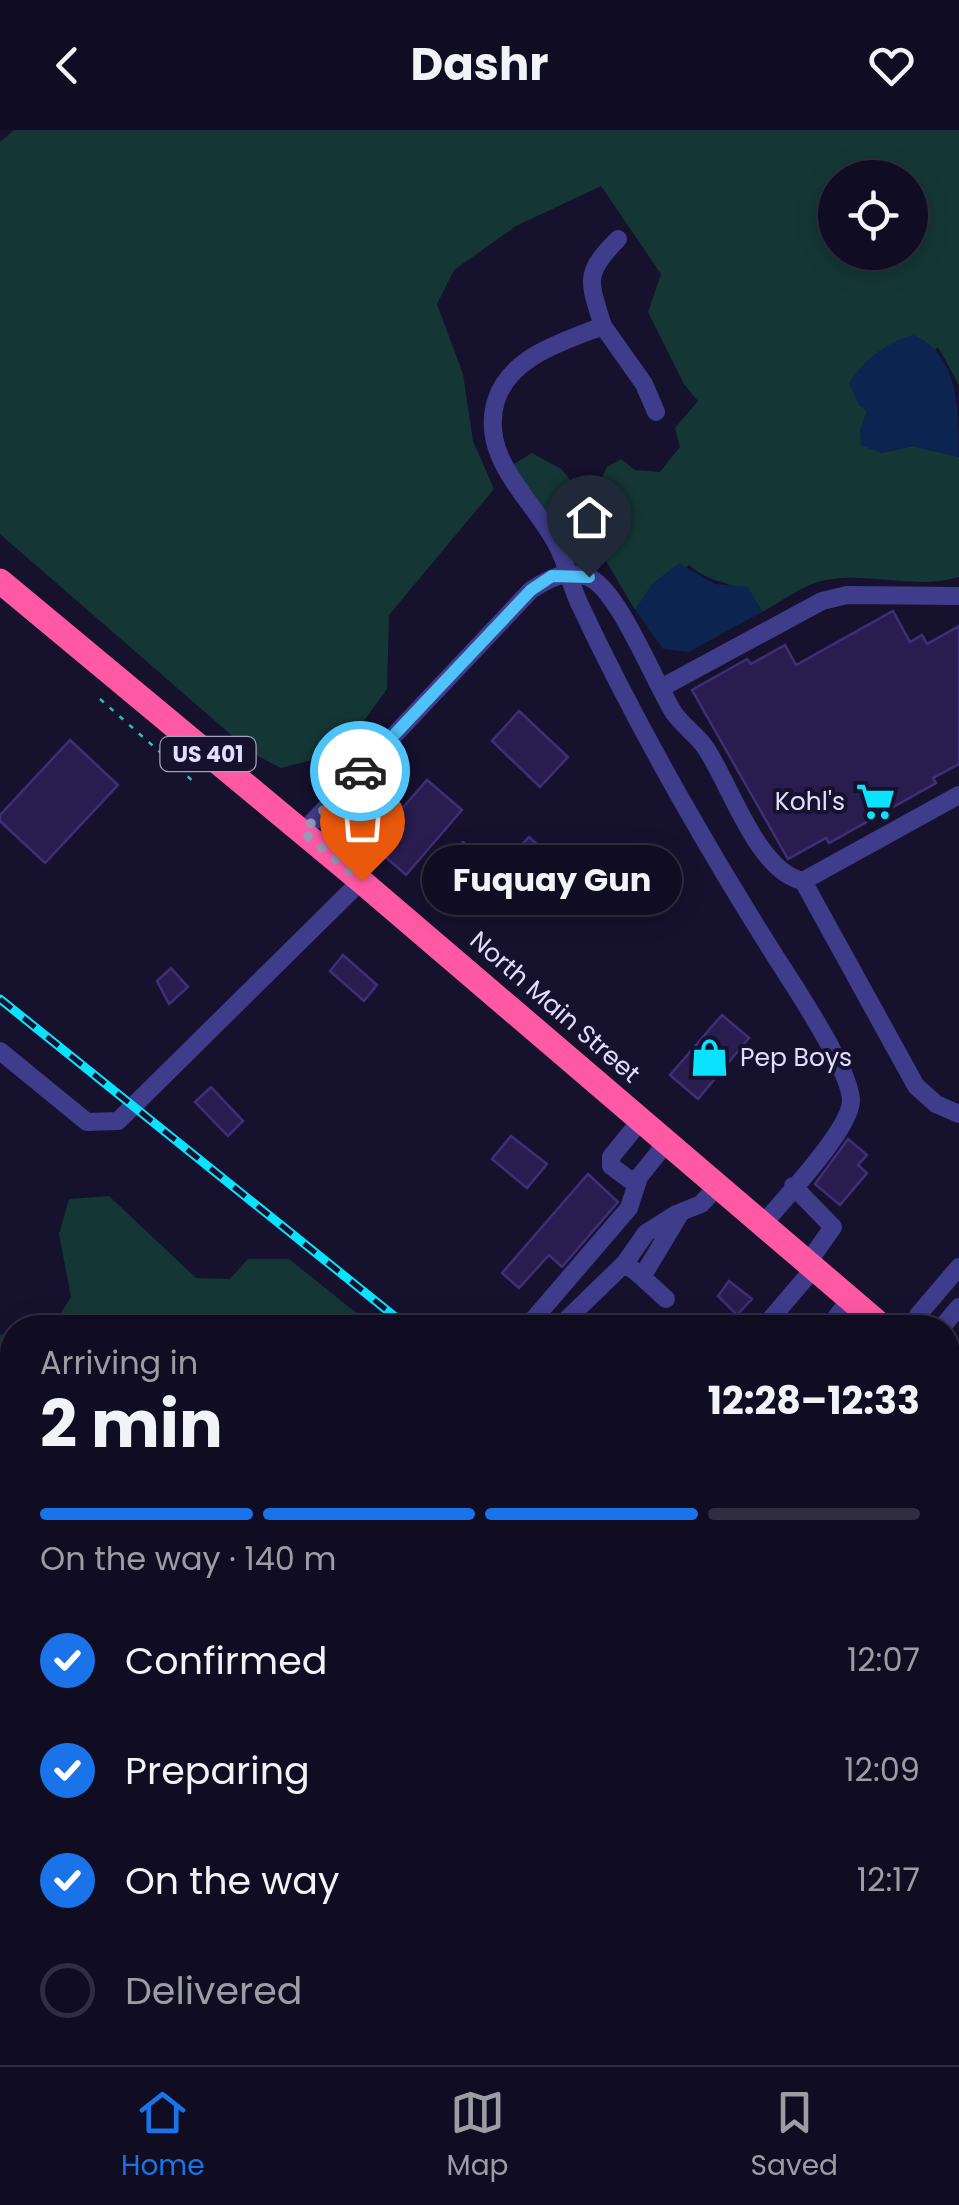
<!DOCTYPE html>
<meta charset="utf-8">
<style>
body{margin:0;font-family:Poppins,sans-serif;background:#19162a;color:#f1f3f6;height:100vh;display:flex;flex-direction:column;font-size:38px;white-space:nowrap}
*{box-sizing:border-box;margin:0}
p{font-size:32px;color:#9c9ca5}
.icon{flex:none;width:55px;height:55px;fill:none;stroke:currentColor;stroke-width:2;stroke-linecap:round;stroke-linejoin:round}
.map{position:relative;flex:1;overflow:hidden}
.details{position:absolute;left:0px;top:1185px;width:960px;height:750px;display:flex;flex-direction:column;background:#100d22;border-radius:40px 40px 0 0;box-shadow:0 5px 25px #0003,0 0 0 2px #302d40}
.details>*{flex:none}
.fabs{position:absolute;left:818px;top:30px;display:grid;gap:20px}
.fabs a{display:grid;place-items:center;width:110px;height:110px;border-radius:50%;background:#100d22;box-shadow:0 5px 25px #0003,0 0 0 2px #302d40;font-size:50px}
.pin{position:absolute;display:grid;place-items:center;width:85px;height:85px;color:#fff;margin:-102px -42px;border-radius:50% 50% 50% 0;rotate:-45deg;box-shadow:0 0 10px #0007}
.pin .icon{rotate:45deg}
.courier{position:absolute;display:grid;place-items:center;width:100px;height:100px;margin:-50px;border:8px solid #4fc3f7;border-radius:50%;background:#fff;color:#222;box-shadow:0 2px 12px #0007}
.bubble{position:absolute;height:70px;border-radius:35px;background:#100d22;box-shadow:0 5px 25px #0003,0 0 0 2px #302d40;font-size:32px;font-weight:700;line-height:70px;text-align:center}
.summary em{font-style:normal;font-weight:700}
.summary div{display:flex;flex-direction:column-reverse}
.summary{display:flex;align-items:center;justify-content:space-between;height:170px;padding:0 40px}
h1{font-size:65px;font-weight:700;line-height:75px}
.bar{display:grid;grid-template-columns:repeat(4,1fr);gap:15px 10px;align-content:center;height:120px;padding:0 40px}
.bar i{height:12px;border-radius:8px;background:#302d40}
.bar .active{background:#1a73e8}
.bar p{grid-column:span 4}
ol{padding:0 40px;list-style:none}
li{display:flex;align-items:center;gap:30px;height:110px}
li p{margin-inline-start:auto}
li .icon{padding:10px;border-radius:50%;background:#1a73e8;color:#fff;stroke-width:4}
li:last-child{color:#9c9ca5}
li i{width:55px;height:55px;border:5px solid #302d40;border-radius:50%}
header{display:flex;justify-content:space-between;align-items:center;height:130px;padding:0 40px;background:#100d22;font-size:45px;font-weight:700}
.tabs{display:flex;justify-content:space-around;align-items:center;height:140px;border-top:2px solid #302d40;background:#100d22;font-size:28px;color:#9c9ca5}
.tabs a{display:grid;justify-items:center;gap:5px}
.tabs .active{color:#1a73e8}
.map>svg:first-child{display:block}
.green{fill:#143736;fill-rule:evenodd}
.water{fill:#0c2450}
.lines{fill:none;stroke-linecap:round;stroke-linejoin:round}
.stream{stroke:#0c2450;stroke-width:5}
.building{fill:#281d4e;stroke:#3f2f7a;stroke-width:2.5}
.path{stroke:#2fc1ba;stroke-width:2.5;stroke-dasharray:5 8;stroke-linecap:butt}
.minor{stroke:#403c8c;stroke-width:18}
.highway{stroke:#ff58a5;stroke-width:25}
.rail-casing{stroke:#09e3ff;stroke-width:9}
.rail{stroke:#16112d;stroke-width:5;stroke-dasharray:15;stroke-linecap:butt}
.done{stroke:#9a96b6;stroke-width:10;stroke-dasharray:0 18}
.route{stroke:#4fc3f7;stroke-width:12}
.labels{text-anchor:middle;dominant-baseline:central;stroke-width:8;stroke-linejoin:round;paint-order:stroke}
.shield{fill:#16112d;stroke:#a4a0c0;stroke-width:2.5}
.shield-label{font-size:22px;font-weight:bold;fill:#e1ddff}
.poi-label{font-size:25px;fill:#e1ddff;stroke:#16112d;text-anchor:end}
.street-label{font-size:25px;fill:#e1ddff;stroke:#16112d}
</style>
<header><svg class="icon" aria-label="back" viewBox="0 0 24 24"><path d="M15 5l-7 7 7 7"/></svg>Dashr<svg class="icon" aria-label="heart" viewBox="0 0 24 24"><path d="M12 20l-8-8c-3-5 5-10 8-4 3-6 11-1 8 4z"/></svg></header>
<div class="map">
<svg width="959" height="1935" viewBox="0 0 959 1935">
<rect width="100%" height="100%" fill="#16112d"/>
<path class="green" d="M14 0H959V255L938 217 867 281 860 302 881 323 913 316 959 327V447C916 460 870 442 826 450 804 454 781 472 762 482 748 448 714 459 689 435L635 480 594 411 546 409C525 386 517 365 514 334L532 323 561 339 579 360 595 363 607 337 621 329 635 340 660 342 680 317 675 298 698 271 684 254 648 182 661 144 601 56 516 96 454 140 437 174 463 244 473 311 494 359 389 485 387 559 363 592 328 626 281 638 252 623 0 404V12ZM835 48H910V122H835Z
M109 1066 196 1148 230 1149 248 1129H289L374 1197H32L53 1195 71 1167 59 1104 69 1069Z
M12 1200V1922H948V1659L959 1668V1935H0V1205Z
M959 1371V1621L948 1612V1382Z"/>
<path class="water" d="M913 205C959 223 959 281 959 327L913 316 881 323 861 315 860 302 867 281 859 275 849 254C863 230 887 212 913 205Z
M679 433 715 454 748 457 762 482 689 522 663 519 635 480 652 454Z"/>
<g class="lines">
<path class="stream" d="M143 1935 150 1922"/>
</g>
<path class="building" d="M893 481 910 512 922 505 927 514 959 496V634L933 648 936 653 829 713 826 708 788 729 692 560 747 529 751 534 785 515 796 535Z
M519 581 568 627 540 657 492 611Z
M70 610 118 655 45 733 0 691V685Z
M427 650 462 680 406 745 371 714Z
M529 707 539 716 531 725 540 734 496 782 490 776 485 782 471 769Z
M463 712 479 725 459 749 444 736Z
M593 719 602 727 552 783 543 775Z
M343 825 377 855 364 871 330 841Z
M171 838 188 857 169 874 157 851Z
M722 885 749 908 698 969 670 945Z
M211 957 243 991 228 1006 195 972Z
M511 1006 547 1034 527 1058 492 1029Z
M848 1009 867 1025 858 1035 867 1043 840 1075 815 1054Z
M588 1044 618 1072 562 1137 549 1125 519 1158 502 1143Z
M729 1151 752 1169 737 1185 718 1166Z"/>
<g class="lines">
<path class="path" d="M100 569 195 653"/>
<path class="minor" d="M603 196C589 151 583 144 618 109
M656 282 644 254 603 196C564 211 509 227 496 271 478 330 537 372 559 419 568 437 571 457 580 475 639 601 719 740 795 857 810 881 851 945 851 971 850 1000 784 1069 764 1093
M661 558 822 471 847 465 959 466
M303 702 531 460C548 449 566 439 588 447 618 458 655 554 674 583 683 596 697 605 705 617 730 653 757 742 803 751L959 665
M803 751 916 956 936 974 959 984
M0 921 87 992 118 991 361 751
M639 1047 630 1050 611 1036V1027L641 990
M793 1056 833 1097 809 1131
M642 1147 625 1133 646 1103 676 1084
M666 1169 642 1147 681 1082 701 1074 719 1055
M526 1198 629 1078 639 1047 667 1012
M558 1198 625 1133
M763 1198 815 1137
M828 1198 851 1168
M916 1198 918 1185 959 1137
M941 1198 959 1177"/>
<path class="highway" d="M0 451 361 751 884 1198
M948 1251 959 1261"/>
<defs>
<path id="rail" d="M0 869 409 1198
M948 1634 959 1643"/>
</defs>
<use href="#rail" class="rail-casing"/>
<use href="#rail" class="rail"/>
</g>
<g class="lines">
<path class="done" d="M360 641 303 702 362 751"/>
<path class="route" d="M360 641 531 460 552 446 589 447"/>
</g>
<defs>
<symbol id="supermarket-bare" viewBox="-9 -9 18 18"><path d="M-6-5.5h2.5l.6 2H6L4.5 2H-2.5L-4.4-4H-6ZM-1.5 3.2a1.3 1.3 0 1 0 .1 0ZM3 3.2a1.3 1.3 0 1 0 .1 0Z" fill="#09e3ff" stroke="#16112d" stroke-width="2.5" paint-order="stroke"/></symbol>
<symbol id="shop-bare" viewBox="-9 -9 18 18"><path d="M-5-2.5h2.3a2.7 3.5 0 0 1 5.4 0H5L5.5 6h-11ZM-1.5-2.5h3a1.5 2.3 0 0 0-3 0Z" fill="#09e3ff" stroke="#16112d" stroke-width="2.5" paint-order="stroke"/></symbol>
</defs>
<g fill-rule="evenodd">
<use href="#supermarket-bare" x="848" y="644" width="55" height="55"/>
<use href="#shop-bare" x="682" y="900" width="55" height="55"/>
</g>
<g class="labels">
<rect class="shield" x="160.5" y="607" width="95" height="34" rx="8"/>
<g class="shield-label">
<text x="208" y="624">US 401</text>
</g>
<g class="poi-label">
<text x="845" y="671">Kohl's</text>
<text x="740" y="927" text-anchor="start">Pep Boys</text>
</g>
<g class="street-label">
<text transform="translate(555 877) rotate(41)">North Main Street</text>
</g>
</g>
</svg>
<div class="fabs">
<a><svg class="icon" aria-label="locate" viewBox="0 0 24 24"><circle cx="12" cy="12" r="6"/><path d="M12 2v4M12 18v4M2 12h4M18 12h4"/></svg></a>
</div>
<div class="pin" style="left:362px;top:751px;background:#ea580c"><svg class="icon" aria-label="bag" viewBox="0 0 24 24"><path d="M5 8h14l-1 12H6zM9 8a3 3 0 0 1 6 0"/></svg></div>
<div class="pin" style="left:589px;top:447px;background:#1f2937"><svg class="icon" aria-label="home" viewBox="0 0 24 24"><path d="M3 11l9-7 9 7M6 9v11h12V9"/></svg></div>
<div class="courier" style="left:360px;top:641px"><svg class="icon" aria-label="car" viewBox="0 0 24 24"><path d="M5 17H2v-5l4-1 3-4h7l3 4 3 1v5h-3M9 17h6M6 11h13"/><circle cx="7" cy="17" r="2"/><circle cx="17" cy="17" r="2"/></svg></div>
<div class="bubble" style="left:422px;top:715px;width:260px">Fuquay Gun</div>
<section class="details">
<div class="summary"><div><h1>2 min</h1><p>Arriving in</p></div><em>12:28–12:33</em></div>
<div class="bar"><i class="active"></i><i class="active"></i><i class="active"></i><i></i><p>On the way · 140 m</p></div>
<ol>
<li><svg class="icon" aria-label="check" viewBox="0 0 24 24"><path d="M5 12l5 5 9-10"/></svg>Confirmed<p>12:07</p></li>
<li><svg class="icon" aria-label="check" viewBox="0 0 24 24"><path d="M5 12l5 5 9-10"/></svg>Preparing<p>12:09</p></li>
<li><svg class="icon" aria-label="check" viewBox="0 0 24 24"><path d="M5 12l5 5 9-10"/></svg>On the way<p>12:17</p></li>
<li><i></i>Delivered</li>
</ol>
</section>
</div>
<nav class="tabs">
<a class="active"><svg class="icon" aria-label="home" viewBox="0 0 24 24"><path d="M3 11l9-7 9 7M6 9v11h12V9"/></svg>Home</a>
<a><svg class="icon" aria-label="map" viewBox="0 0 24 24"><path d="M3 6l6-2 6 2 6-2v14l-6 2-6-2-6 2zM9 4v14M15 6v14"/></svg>Map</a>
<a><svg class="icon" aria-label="saved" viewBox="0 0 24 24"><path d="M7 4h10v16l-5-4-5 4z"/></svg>Saved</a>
</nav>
